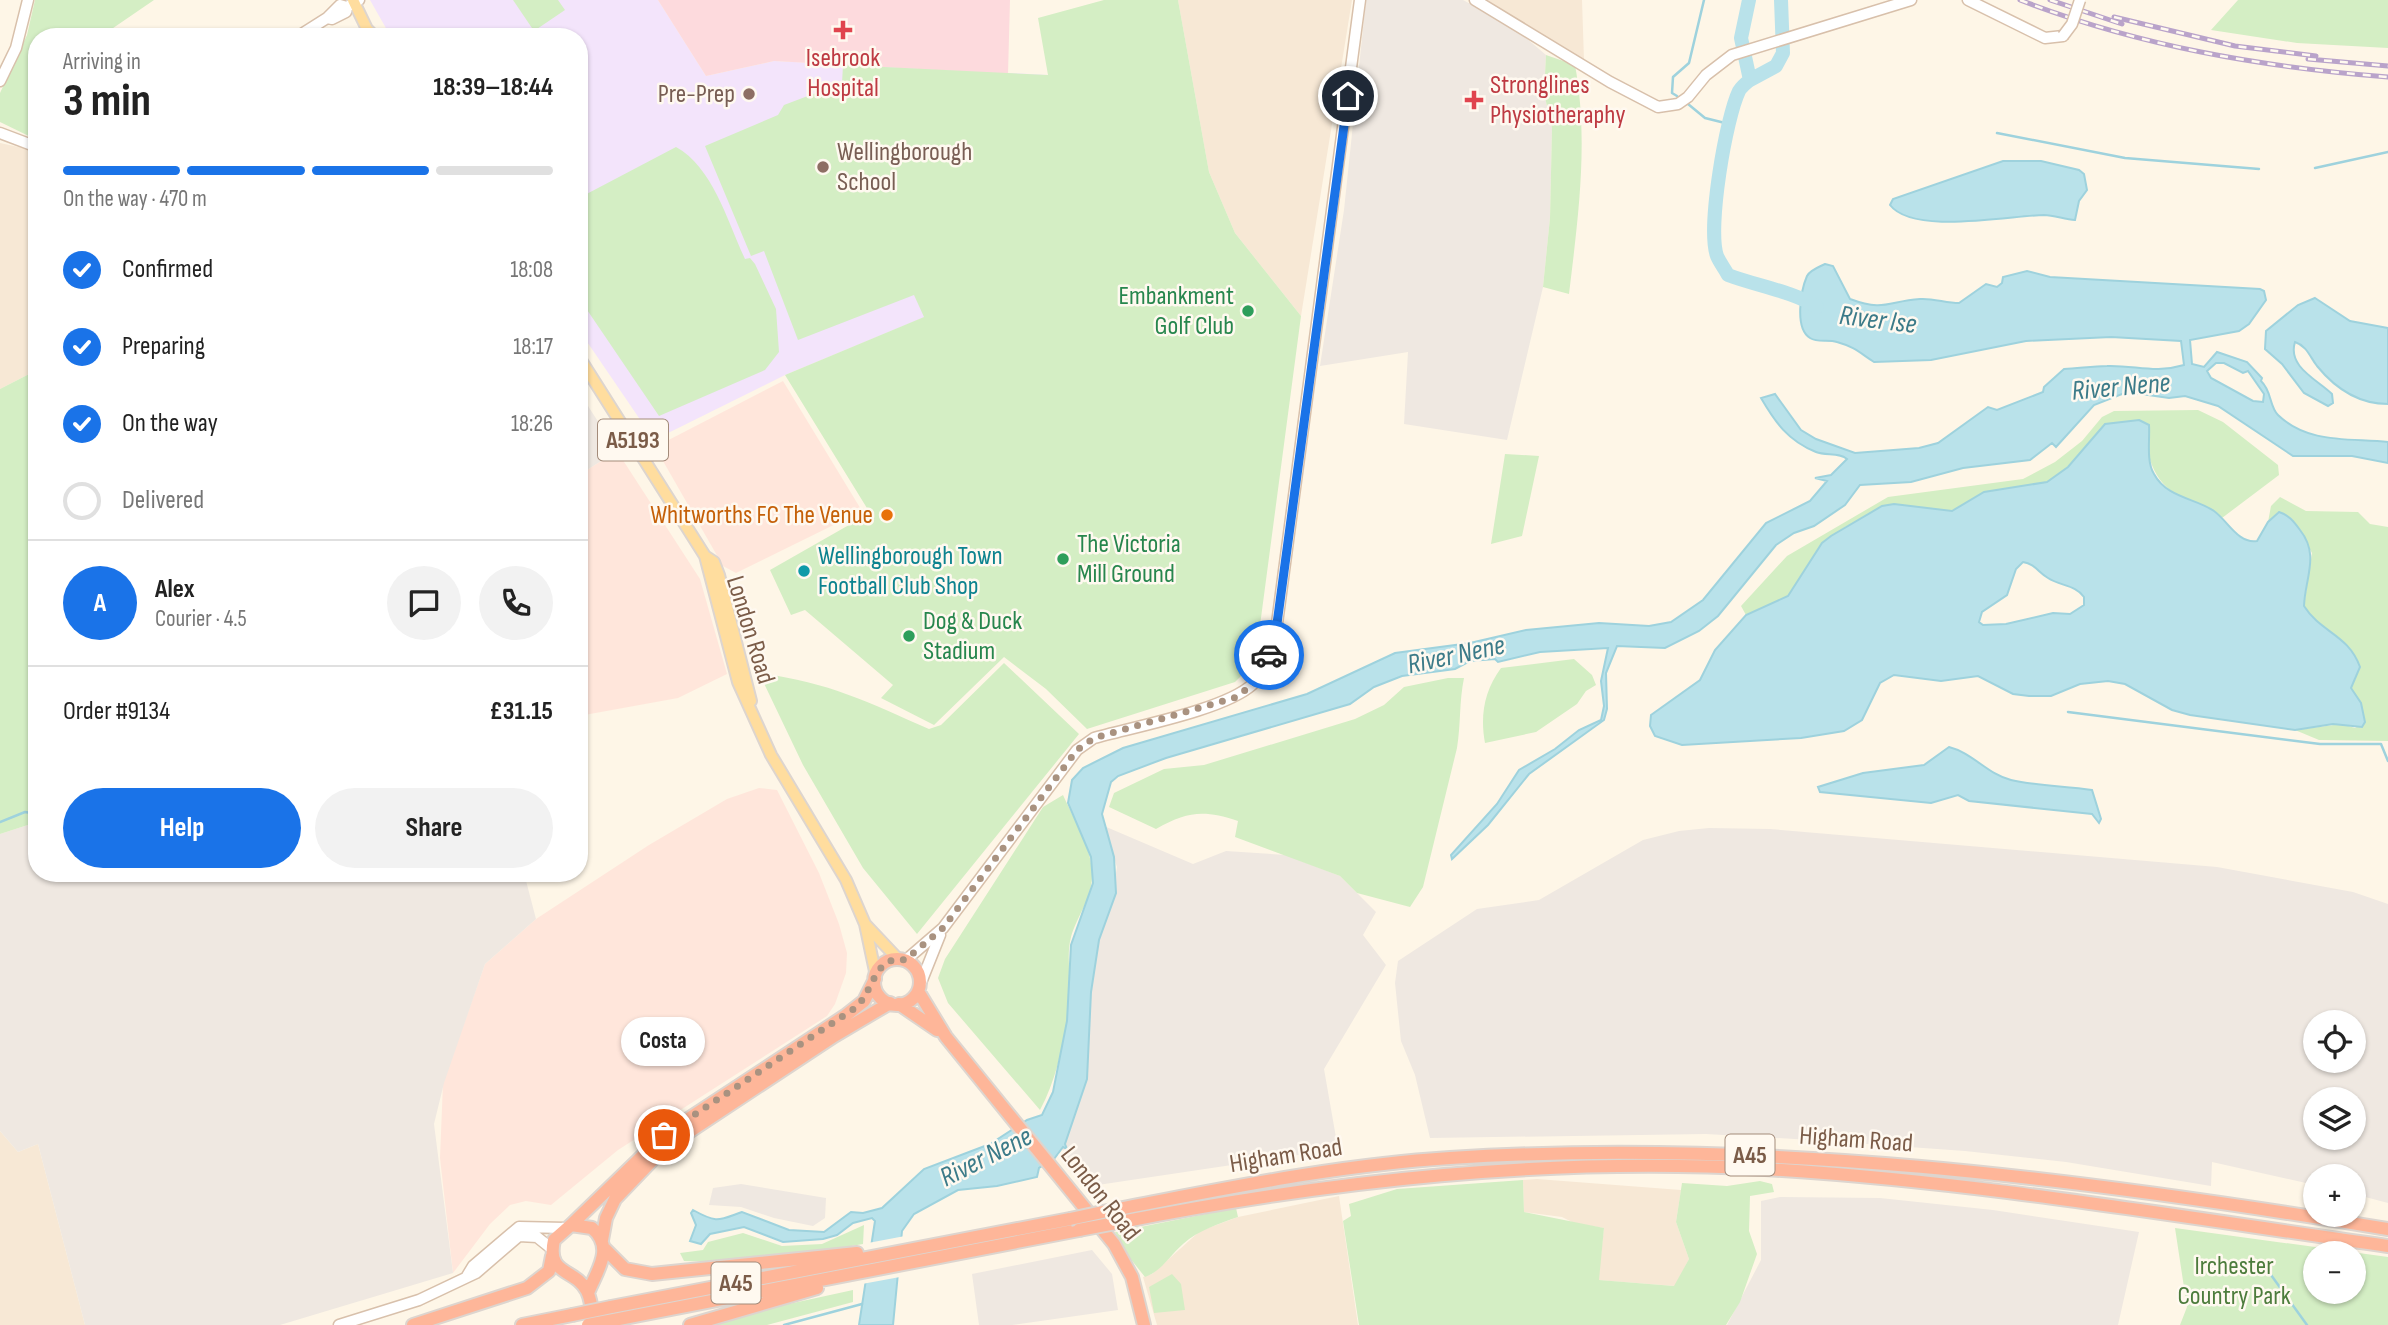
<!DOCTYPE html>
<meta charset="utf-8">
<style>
body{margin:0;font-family:"Sofia Sans Condensed",sans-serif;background:#f2f2f2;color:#222;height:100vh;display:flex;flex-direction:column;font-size:26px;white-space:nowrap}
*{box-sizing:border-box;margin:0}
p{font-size:23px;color:#767676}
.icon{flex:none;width:38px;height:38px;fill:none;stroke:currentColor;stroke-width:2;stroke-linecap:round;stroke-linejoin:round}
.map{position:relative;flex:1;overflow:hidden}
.details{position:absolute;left:28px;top:28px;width:560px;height:854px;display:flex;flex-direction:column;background:#fff;border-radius:28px;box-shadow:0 2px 5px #0004}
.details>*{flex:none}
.fabs{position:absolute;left:2303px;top:1010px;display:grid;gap:14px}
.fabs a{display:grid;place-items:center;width:63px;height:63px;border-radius:50%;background:#fff;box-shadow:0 2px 5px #0004;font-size:35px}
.pin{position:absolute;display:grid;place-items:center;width:60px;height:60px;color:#fff;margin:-30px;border:4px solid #fff;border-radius:50%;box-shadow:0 2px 7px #0007}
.courier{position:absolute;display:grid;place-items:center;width:70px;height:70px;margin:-35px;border:5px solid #1a73e8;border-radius:50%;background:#fff;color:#222;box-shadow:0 2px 9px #0007}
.bubble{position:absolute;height:49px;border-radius:24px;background:#fff;box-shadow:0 2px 5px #0004;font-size:23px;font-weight:700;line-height:49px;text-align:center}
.headline em{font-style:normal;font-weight:700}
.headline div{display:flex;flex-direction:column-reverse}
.headline{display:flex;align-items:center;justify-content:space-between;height:119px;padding:0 35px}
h1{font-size:46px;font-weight:700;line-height:52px}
.bar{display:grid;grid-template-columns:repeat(4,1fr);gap:10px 7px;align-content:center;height:84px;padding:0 35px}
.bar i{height:9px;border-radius:5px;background:#e0e0e0}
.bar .on{background:#1a73e8}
.bar p{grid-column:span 4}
.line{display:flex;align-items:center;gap:18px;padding:0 35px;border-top:2px solid #e0e0e0}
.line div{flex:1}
.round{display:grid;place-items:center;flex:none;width:74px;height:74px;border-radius:37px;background:#f2f2f2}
ol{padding:0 35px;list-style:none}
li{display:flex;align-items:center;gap:21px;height:77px}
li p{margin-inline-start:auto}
li .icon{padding:7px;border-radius:50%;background:#1a73e8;color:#fff;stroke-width:4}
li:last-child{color:#767676}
li i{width:38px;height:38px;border:4px solid #e0e0e0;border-radius:50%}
.primary-button{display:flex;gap:14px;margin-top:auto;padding:14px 35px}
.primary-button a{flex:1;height:80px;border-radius:42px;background:#1a73e8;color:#fff;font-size:28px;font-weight:700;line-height:80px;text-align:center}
.primary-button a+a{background:#f2f2f2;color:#222}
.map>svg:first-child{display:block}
.residential{fill:#f7e8d5}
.commercial{fill:#ffe6db}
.industrial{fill:#efe8e1;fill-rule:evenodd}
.education{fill:#f3e4fb}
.medical{fill:#fddadd}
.green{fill:#d4eec4;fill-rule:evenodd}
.water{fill:#b9e2ea;stroke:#9ed2dd;stroke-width:2;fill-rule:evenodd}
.pier{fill:#fef6e7}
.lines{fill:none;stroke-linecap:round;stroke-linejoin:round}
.stream{stroke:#9ed2dd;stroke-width:2.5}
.river{stroke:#b9e2ea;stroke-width:14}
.secondary-casing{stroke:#d8c0ab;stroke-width:13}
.primary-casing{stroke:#ddd5cf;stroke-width:14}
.highway-casing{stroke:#ddd5cf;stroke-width:16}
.secondary{stroke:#fff;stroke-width:10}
.primary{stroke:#ffdd9e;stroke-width:10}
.highway{stroke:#feb699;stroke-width:12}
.rail-casing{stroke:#b9a3ca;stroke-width:5}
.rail{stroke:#fff9f0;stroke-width:2.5;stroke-dasharray:8;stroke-linecap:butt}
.secondary-bridge-casing{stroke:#d8c0ab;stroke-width:13;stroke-linecap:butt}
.highway-bridge-casing{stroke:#ddd5cf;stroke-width:16;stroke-linecap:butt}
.secondary-bridge{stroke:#fff;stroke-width:10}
.highway-bridge{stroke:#feb699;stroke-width:12}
.done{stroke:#a99280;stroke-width:7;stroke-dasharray:0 12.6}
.route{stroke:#1a73e8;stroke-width:9}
.health-dot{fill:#e0444e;stroke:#fff9f0;stroke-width:2.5}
.education-dot{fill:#8d6e63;stroke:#fff9f0;stroke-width:2.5}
.leisure-dot{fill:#2e9e5b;stroke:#fff9f0;stroke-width:2.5}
.food-dot{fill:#e8710a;stroke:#fff9f0;stroke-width:2.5}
.culture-dot{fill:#0f9aa8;stroke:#fff9f0;stroke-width:2.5}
.labels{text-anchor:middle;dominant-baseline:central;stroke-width:5;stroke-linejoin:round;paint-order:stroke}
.shield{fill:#fff9f0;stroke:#a38b7a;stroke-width:2}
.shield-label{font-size:24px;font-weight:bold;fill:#7b5c48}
.health-label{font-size:26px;fill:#be3a42;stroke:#fff9f0}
.education-label{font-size:26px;fill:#785e54;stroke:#fff9f0;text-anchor:end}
.leisure-label{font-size:26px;fill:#27864d;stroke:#fff9f0;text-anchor:start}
.food-label{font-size:26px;fill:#c56008;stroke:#fff9f0;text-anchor:end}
.culture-label{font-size:26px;fill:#0d838f;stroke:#fff9f0;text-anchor:start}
.street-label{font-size:26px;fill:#7b5c48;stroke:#fff9f0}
.park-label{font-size:26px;fill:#4d7c3c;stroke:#fff9f0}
.water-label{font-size:28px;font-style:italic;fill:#3c7b89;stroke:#fff9f0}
</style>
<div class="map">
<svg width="2388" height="1325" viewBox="0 0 2388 1325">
<rect width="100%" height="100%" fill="#fef6e7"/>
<path class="residential" d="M1178 0H1352L1301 316 1235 233 1209 172Z
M1482 0H1582L1584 60 1528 29Z
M0 143 37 151V370L0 389Z
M0 1131 18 1152 38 1144 85 1325H0Z
M1537 1179 1681 1190 1676 1222 1689 1259 1675 1286 1598 1280 1604 1228 1574 1223 1562 1217 1524 1212 1523 1180Z
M1339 1196 1358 1325H1157L1143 1277 1152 1274 1200 1231 1238 1217Z"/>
<path class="commercial" d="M783 381 862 511 736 573 723 566 655 447Z
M617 451 700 579 727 674 678 698 579 716V475Z
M759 788 777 790 819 873 839 924 847 953 846 973 835 1004 827 1016 618 1150 551 1205 526 1201 510 1205 490 1224 453 1273 440 1158 443 1083 485 964 536 919 649 845 727 799Z"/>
<path class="industrial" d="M1366 0H1463L1512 26 1546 55 1544 93 1552 128 1550 218 1543 287 1507 440 1404 424 1408 352 1320 366 1344 210Z
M579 392 617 451 579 475Z
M37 822V873H524L536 919 485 964 444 1083 434 1124 453 1273 280 1325H85L38 1144 18 1152 0 1131V834Z
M1104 826 1193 864 1226 851 1286 855 1340 876 1376 912 1363 935 1386 965 1324 1069 1338 1149 1091 1186 1078 1173 1059 1145 1083 1084 1096 944 1113 892 1117 867Z
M1709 828 1770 829 2217 867 2353 892 2388 904V1203L2354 1194V1176H2315V1185L2212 1162 2211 1186 2066 1162 1965 1151 1811 1140 1706 1134 1430 1138 1415 1075 1401 1041 1395 983 1398 961 1477 909 1539 900 1643 840 1679 831ZM2354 1022V1060H2315V1022ZM2315 1099H2354V1138H2315Z
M741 1184 826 1198 825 1218 813 1226 774 1218 741 1207 709 1205 713 1188Z
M1780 1197 1880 1198 1993 1210 2139 1232 2118 1325H1727L1761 1260V1201Z
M1092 1250 1112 1274 1118 1310 1012 1325H979L972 1274Z"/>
<path class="education" d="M370 0H658L706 76 774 61 1048 75 995 288 785 375 654 440 579 330V37H391Z"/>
<path class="medical" d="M658 0H1010L1008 74 774 61 706 76Z"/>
<path class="green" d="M35 0H154L100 37H37V140L0 122V93L27 35Z
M513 0H558L565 10 534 31Z
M1104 0H1178L1209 172 1235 233 1301 316 1257 648 1250 667 1235 682 1087 729 1046 689 1004 657 934 725 881 698 893 685 805 610 791 615 770 570 870 513 785 375 924 317 914 295 798 340 764 251 751 256 705 146 778 115 784 105 842 83 843 65 1048 75 1038 18Z
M2238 0H2388V48L2297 43 2211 30Z
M1546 55 1575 65C1589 140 1578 219 1569 294L1543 287 1550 218 1552 128 1544 93Z
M676 147C713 167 728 223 745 259L750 258 755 264 776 309 779 352 765 370 659 416 579 298V198Z
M37 370V822L0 834V389Z
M2198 410 2223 422 2278 465 2279 475 2222 518C2210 508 2197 504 2183 498 2149 482 2149 452 2139 420L2106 424 2068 467 2047 482 1984 492 1952 511 1894 504 1845 527 1822 543 1788 596 1746 615 1741 606 1787 556 1888 497 2023 479 2055 462 2082 441 2102 417 2114 411Z
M1505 454 1539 456 1522 536 1491 544Z
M2280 497 2306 511 2358 512 2370 524 2388 527V741L2319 740 2295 730 2342 724 2355 728 2365 722 2361 703 2351 688 2360 667C2347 634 2321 633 2304 606L2312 553 2292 519 2278 512 2268 522 2271 506Z
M1574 659 1592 675 1596 685 1586 691 1577 704 1536 732 1485 743C1480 716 1484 691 1501 668Z
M1004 663 1079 734 917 934 863 868 803 765 759 673C828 682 866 701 929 729L941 725Z
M1448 678H1464C1459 702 1461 724 1457 748L1423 887 1410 907 1357 893 1340 876 1235 837 1238 821C1204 810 1188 811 1156 829L1109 807 1114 793 1164 769 1204 765 1355 719 1384 705 1404 687Z
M1063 795C1074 820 1093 849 1092 876 1092 898 1077 916 1071 937 1066 956 1071 977 1070 996 1066 1034 1058 1077 1040 1110L948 1003 938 978 945 959 1043 807Z
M1523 1180 1524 1212 1604 1228 1599 1280 1674 1286 1689 1259 1676 1222 1682 1183 1727 1186 1760 1181 1772 1184 1774 1192 1750 1196 1749 1231 1757 1254 1740 1302 1726 1325H1359L1343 1221 1351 1216 1349 1204 1397 1189Z
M1236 1208 1238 1217C1218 1224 1199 1230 1183 1244 1170 1255 1162 1271 1145 1277L1125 1252 1115 1232Z
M864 1225 863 1244C804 1254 744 1263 684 1261L680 1253 703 1250 708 1242 743 1233 782 1246 822 1244Z
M2175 1228 2388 1257V1325H2180L2187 1307ZM2315 1253H2354V1292H2315Z
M1172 1274 1181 1284 1185 1310 1154 1313 1149 1287Z
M853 1290V1302L767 1325H715L784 1305Z"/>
<path class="water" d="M2003 161H2041L2079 170 2084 174 2087 190 2079 201 2075 220C2065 220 2055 215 2044 215 2008 216 1913 235 1890 205L1893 199Z
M1825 264 1833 266 1850 299C1885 312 1888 301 1920 299 1933 298 1946 303 1959 303L1986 284 1997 287 2002 283 2003 277 2027 271 2050 277 2260 289 2264 291 2266 300 2249 324 2239 331 2190 340 2192 364 2204 367 2217 352 2247 362 2262 378 2261 381C2272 391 2269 406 2278 415 2308 444 2349 438 2388 442V463L2352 456H2293L2218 406 2185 396 2169 398 2127 392 2094 405 2056 447 2052 443 2030 460 1963 468 1911 482 1860 485 1845 505 1814 526 1794 533 1776 545 1718 616 1699 631 1665 648 1617 646 1606 673 1607 709 1604 720 1529 774 1488 825 1452 859 1451 855 1497 804 1519 770 1555 749 1579 730 1601 720 1604 706 1601 681 1608 648 1540 652 1498 662 1495 659 1470 661 1455 669 1402 676 1374 687 1350 704 1166 758 1118 776 1111 782 1102 814 1114 857 1116 893 1099 940 1091 992 1087 1079 1065 1144 1067 1149 1063 1147 1054 1159 1039 1168 1037 1177 997 1186 958 1190 914 1214 902 1231 893 1325H859L875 1221 872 1218 853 1223 837 1235 823 1239 783 1242 744 1227 710 1234 701 1244 690 1241 696 1225 691 1213 693 1210C718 1224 719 1220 742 1212L789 1230 824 1232 851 1212 863 1213 882 1208 924 1169 990 1144 1027 1120 1042 1115 1053 1092 1067 1021 1071 945 1093 883 1091 857 1068 803 1072 780 1083 768 1123 748 1307 694 1395 653 1470 643 1526 630 1599 623 1649 626 1671 622 1703 600 1766 523 1810 501 1827 481 1815 478 1831 475 1847 459C1839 452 1826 456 1816 452 1788 441 1775 422 1761 398L1775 394 1801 430 1816 439 1855 453 1919 448 1938 443 1988 407 1997 410 2043 392 2044 387 2064 369C2077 369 2091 366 2107 366 2136 365 2154 374 2184 365L2181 341 2111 337 2026 341 1931 360 1874 362C1860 353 1855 347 1837 342 1828 339 1818 343 1810 338 1794 328 1801 290 1807 276 1810 270 1819 267 1825 264ZM2216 363H2224L2243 373 2248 371 2264 394 2263 402 2253 401 2211 378 2207 371Z
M2315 298 2350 321 2388 328V404C2359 404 2335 388 2317 366 2310 357 2307 346 2295 342 2287 367 2318 380 2332 394L2333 403 2328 406 2304 393 2282 364 2265 349 2266 331 2298 305Z
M2139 420 2149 425C2150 440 2146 461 2154 474 2167 498 2195 498 2214 511 2228 521 2238 544 2257 541L2268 522 2279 512C2289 515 2294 522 2300 530 2320 555 2305 578 2304 606 2321 633 2348 634 2360 667L2351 688 2361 703 2365 722 2362 727 2333 724 2295 730 2190 715 2172 710 2125 684 2108 681 2080 684 2051 696H2029L2013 694 1978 676 1941 681 1894 675 1880 683 1862 720 1844 731 1801 738 1682 745 1655 736 1650 726 1651 715 1700 680 1715 650 1746 615 1788 596 1822 543 1831 536 1882 506 1894 504 1952 511 1984 492 2047 482 2068 467 2105 424ZM2023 562C2035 564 2038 572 2048 578 2060 586 2076 585 2084 597V605L2070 614 2053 613 2006 624 1983 625 1979 622 1982 612 2007 595 2016 569Z
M1949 747C1973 753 1987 774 2011 780 2037 786 2065 786 2092 790L2101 819 2099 823 2092 814 1969 801 1958 795 1931 803 1820 792 1818 787 1863 773 1924 765Z"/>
<path class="pier" d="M905 1236 900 1277 862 1284 868 1243Z"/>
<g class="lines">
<path class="stream" d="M1677 96 1672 93 1673 77 1689 63 1704 0
M1688 104 1705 118 1729 124
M1997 133 2125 158 2259 169
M2315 168 2388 152
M2068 712 2320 744H2381L2388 761
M0 822 25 812 37 814
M2261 1261 2307 1325
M784 1325 862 1304"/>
<path class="river" d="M1749 0 1741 38 1750 80C1746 83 1742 86 1739 91 1726 118 1707 228 1717 256 1720 263 1725 269 1728 275 1757 286 1792 291 1817 307
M1750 80 1776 66 1783 53 1781 0"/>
<defs>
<path id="secondary" d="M1475 0 1610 82 1658 107 1678 104 1688 97 1706 75 1732 55 1911 0
M1968 0 2045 38 2063 36
M327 18 340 5 347 7
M297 37 327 18 332 19 346 12 347 7 359 0
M0 81 16 48 28 0
M0 133 37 147
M906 960 943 928 1077 750 1094 738C1133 727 1225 710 1253 684 1262 675 1268 658 1274 646L1360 0
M920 985 940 935
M467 1276 473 1266 519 1227 566 1228
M339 1325 419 1300 476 1273 519 1236 537 1237 552 1249"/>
<path id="primary" d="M353 0 367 29 375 37
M579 357 705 556 738 682 771 755 846 880 865 924 876 976
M705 556 714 562 719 575 751 701
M865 924 898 959"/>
<path id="highway" d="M874 982a23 23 0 1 1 46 0a23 23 0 1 1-46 0Z
M918 991 946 1037 1114 1244 1132 1277 1144 1325
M899 1004 937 1030
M1112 1210C1224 1189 1336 1165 1450 1158 1765 1138 2078 1178 2388 1229
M1121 1222C1335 1180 1546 1157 1765 1169 1973 1181 2181 1217 2388 1246
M571 1225 664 1135 845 1016 864 1001 875 979
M602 1240 606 1218 615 1199 663 1149 834 1036 890 1003
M605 1249 625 1269 652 1274 857 1253
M588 1293C597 1270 615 1248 592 1228L571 1225 554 1240C546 1276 575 1268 587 1291 591 1299 592 1310 593 1319
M611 1307 1070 1219
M614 1320 1079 1230
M413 1325 527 1288 549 1271 552 1256
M522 1325 572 1315
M690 1325 817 1288"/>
</defs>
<use href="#secondary" class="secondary-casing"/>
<use href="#primary" class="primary-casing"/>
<use href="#highway" class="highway-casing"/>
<use href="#secondary" class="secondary"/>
<use href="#primary" class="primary"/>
<use href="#highway" class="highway"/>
<defs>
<path id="rail" d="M2020 0C2139 46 2261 67 2388 77
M2050 0 2122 24
M2114 17 2235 46 2316 56
M2308 59 2388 66"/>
</defs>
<use href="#rail" class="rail-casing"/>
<use href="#rail" class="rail"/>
<defs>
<path id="secondary-bridge" d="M2063 36 2072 24 2080 0"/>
<path id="highway-bridge" d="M1070 1219 1112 1210
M1079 1230 1121 1222
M572 1315 611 1307
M588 1325 614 1320"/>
</defs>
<use href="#secondary-bridge" class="secondary-bridge-casing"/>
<use href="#highway-bridge" class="highway-bridge-casing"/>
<use href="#secondary-bridge" class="secondary-bridge"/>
<use href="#highway-bridge" class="highway-bridge"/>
</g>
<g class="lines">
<path class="done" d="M664 1135 855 1008C874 992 874 954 905 960L943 928 1077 750 1094 738 1234 698 1255 683 1269 655"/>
<path class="route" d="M1269 655 1274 646 1348 96"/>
</g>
<g class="health-dot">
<path d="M839.5 19.5h7v7h7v7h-7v7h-7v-7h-7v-7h7z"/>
<path d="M1470.5 89.5h7v7h7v7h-7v7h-7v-7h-7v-7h7z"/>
</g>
<g class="education-dot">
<circle cx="749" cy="94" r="7"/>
<circle cx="823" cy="167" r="7"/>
</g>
<g class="leisure-dot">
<circle cx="1248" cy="311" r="7"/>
<circle cx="1063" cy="559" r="7"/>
<circle cx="909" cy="636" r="7"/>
</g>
<circle class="food-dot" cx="887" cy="515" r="7"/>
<circle class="culture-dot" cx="804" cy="571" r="7"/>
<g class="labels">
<g class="shield">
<rect x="598" y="419.5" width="70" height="41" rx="5"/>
<rect x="1725.5" y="1134.5" width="49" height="41" rx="5"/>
<rect x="711.5" y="1262.5" width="49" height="41" rx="5"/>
</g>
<g class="shield-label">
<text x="633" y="440">A5193</text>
<text x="1750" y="1155">A45</text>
<text x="736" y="1283">A45</text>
</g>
<g class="health-label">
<text x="843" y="58">Isebrook<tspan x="843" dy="30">Hospital</tspan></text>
<text x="1490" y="85" text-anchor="start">Stronglines<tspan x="1490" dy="30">Physiotheraphy</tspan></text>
</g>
<g class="education-label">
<text x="735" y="94">Pre-Prep</text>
<text x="837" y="152" text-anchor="start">Wellingborough<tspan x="837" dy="30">School</tspan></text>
</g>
<g class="leisure-label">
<text x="1234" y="296" text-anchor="end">Embankment<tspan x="1234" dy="30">Golf Club</tspan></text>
<text x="1077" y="544">The Victoria<tspan x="1077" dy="30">Mill Ground</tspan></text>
<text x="923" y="621">Dog &amp; Duck<tspan x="923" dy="30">Stadium</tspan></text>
</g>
<g class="food-label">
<text x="873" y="515">Whitworths FC The Venue</text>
</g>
<g class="culture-label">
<text x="818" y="556">Wellingborough Town<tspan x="818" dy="30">Football Club Shop</tspan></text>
</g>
<g class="street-label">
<text transform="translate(750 630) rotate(73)">London Road</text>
<text transform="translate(1856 1140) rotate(4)">Higham Road</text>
<text transform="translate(1286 1156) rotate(-9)">Higham Road</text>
<text transform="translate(1100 1194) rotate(52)">London Road</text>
</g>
<g class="park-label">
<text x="2234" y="1266">Irchester<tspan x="2234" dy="30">Country Park</tspan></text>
</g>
<g class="water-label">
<text transform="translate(1878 320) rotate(7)">River Ise</text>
<text transform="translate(2121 387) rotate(-5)">River Nene</text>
<text transform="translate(1456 655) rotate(-12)">River Nene</text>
<text transform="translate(986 1157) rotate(-27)">River Nene</text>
</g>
</g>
</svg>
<div class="fabs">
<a><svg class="icon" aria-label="locate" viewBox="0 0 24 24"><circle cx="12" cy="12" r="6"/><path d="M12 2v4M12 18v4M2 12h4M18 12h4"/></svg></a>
<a><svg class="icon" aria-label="layers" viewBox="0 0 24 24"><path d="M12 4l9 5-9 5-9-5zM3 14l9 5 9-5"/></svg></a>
<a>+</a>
<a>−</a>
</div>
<div class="pin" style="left:664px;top:1135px;background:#ea580c"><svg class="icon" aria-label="bag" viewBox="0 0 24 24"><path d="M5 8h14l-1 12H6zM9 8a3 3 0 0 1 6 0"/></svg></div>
<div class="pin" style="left:1348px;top:96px;background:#1f2937"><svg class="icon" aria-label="home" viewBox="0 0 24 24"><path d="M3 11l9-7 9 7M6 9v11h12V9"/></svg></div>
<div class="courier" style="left:1269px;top:655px"><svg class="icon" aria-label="car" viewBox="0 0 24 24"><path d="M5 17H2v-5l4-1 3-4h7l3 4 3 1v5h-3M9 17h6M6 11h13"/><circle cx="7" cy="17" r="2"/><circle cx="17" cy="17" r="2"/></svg></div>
<div class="bubble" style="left:621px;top:1017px;width:84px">Costa</div>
<section class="details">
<div class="headline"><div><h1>3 min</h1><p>Arriving in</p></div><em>18:39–18:44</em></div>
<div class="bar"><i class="on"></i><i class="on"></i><i class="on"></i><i></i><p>On the way · 470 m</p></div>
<ol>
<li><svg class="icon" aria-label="check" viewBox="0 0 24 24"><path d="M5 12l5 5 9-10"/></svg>Confirmed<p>18:08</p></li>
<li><svg class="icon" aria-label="check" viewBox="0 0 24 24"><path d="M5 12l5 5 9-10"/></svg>Preparing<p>18:17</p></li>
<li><svg class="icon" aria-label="check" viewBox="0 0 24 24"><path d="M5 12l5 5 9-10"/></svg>On the way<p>18:26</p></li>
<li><i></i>Delivered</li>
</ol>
<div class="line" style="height:126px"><b class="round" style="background:#1a73e8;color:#fff">A</b><div><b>Alex</b><p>Courier · 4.5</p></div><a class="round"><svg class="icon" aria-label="chat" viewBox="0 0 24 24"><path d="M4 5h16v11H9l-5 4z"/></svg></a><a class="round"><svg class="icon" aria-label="phone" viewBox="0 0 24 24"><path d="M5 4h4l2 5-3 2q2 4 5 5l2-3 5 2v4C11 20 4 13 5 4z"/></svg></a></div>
<div class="line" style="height:91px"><div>Order #9134</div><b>£31.15</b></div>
<div class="primary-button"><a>Help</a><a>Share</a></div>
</section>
</div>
